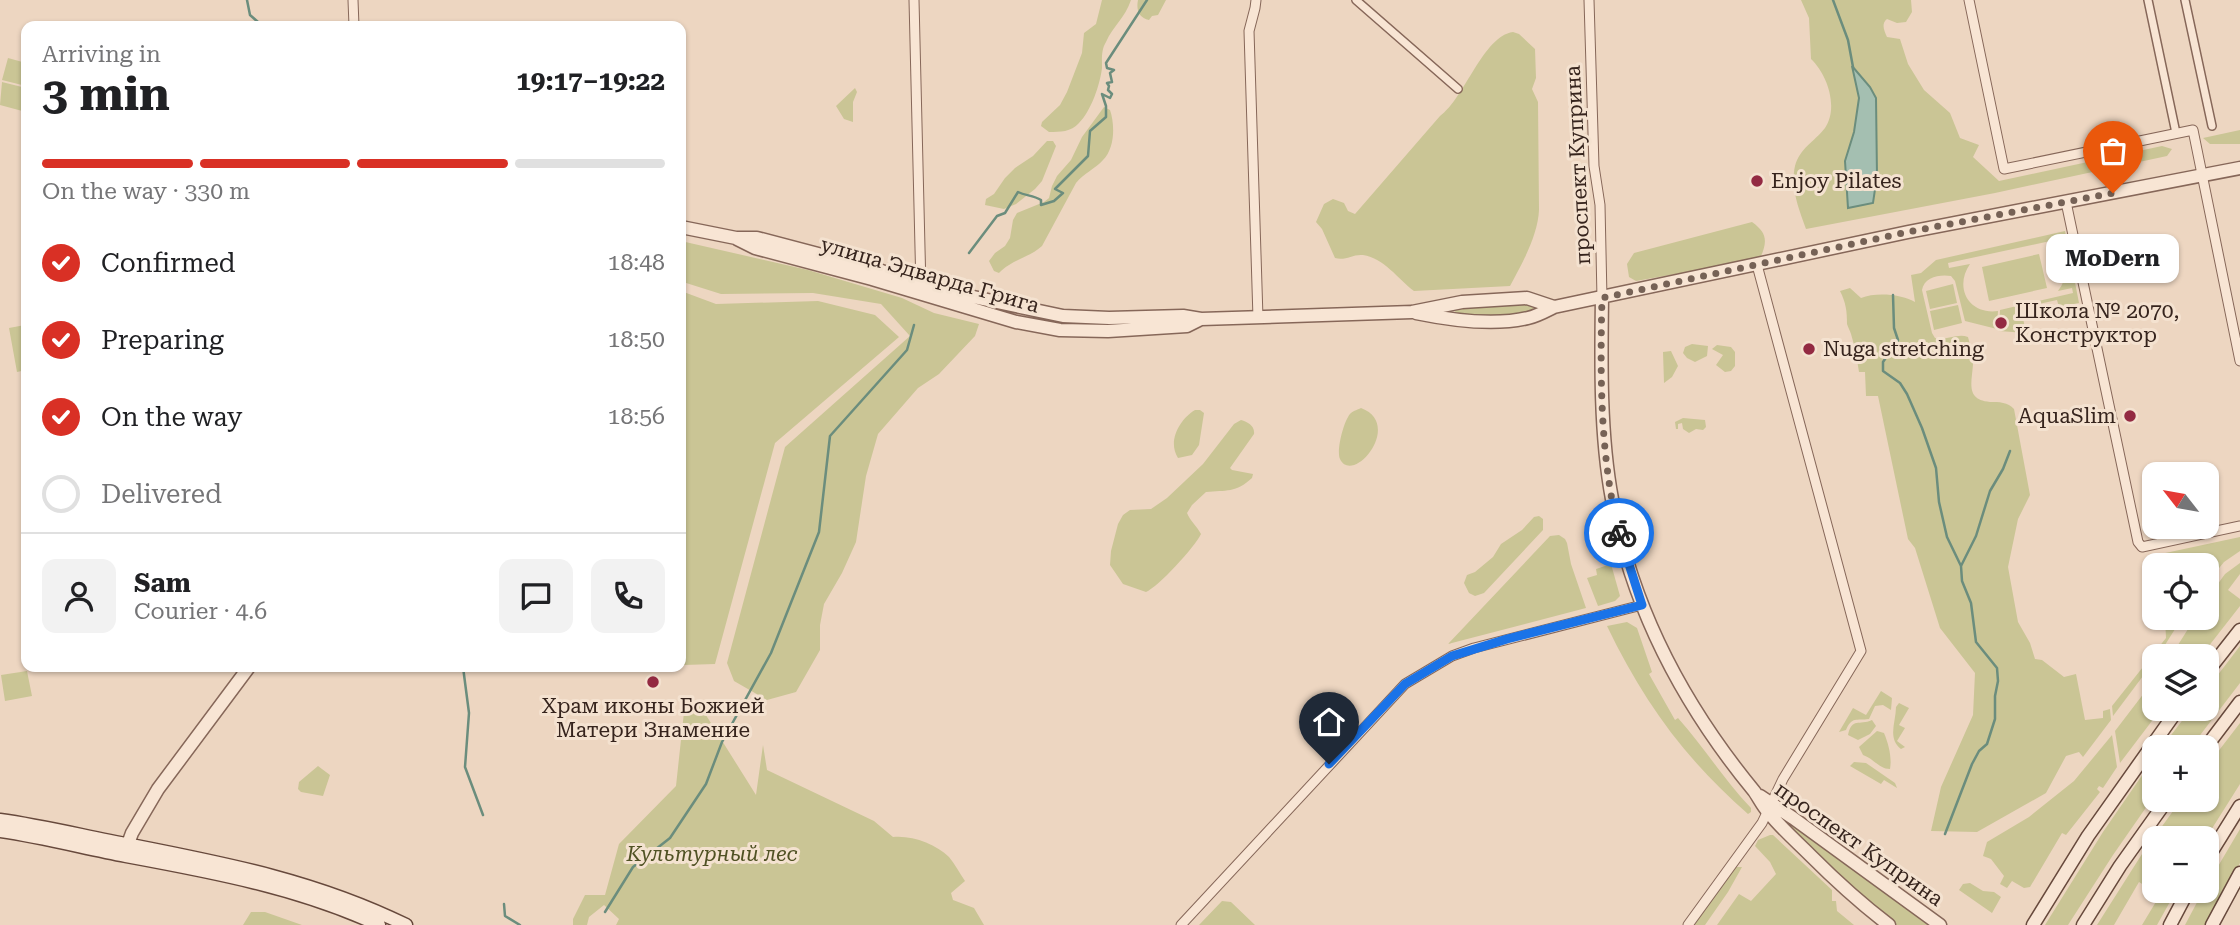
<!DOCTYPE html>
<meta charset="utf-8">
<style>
body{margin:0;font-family:"Roboto Serif",serif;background:#f2f2f2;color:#202124;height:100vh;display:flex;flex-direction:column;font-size:26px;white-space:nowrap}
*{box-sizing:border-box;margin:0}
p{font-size:23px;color:#757577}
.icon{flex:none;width:38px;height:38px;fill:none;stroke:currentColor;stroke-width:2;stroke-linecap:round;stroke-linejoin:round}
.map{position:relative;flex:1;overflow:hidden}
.side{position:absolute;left:21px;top:21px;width:665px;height:651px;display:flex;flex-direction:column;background:#fff;border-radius:14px;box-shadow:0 2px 5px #0004}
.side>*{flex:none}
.needle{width:46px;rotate:301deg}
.controls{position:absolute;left:2142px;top:462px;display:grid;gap:14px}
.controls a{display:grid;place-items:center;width:77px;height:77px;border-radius:14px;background:#fff;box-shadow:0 2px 5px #0004;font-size:35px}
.pin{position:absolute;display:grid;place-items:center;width:60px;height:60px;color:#fff;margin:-72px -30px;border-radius:50% 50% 50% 0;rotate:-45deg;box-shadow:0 0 7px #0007}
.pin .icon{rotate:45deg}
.courier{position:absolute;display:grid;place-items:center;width:70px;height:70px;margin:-35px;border:5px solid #1a73e8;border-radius:50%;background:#fff;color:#222;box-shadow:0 2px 9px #0007}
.bubble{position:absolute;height:49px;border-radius:14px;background:#fff;box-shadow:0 2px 5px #0004;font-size:23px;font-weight:700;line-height:49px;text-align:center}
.overview em{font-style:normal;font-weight:700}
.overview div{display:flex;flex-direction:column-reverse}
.overview{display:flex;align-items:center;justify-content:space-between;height:119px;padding:0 21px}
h1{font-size:46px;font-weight:700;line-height:52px}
.bar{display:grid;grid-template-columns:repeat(4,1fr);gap:10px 7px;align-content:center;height:84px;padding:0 21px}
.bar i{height:9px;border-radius:5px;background:#e0e0e0}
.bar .on{background:#d93025}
.bar p{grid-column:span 4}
.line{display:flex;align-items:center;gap:18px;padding:0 21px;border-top:2px solid #e0e0e0}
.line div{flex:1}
.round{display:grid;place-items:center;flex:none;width:74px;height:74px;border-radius:14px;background:#f2f2f2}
ol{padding:0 21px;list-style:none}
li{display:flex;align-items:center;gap:21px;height:77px}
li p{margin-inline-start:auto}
li .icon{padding:7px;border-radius:50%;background:#d93025;color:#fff;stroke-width:4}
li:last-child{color:#757577}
li i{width:38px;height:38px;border:4px solid #e0e0e0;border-radius:50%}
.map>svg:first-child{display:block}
.green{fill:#cac595}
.water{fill:#a4bfb1;stroke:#6b8d7d;stroke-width:2}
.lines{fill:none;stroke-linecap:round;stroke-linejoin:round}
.stream{stroke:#6b8d7d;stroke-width:2.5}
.pedestrian-casing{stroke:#866759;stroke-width:10}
.minor-casing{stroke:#866759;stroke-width:11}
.tertiary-casing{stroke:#866759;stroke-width:15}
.secondary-casing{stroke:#67493c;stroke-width:15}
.pedestrian{stroke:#f8e5d4;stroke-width:7}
.minor{stroke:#f8e5d4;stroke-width:9}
.tertiary{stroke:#f8e5d4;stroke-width:12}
.secondary{stroke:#f8e5d4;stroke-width:12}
.done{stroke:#766256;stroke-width:7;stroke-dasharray:0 12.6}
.route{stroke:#1a73e8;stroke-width:9}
.poi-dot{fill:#932a42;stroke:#f4e2d0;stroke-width:2.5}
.labels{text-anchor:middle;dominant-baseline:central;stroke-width:6;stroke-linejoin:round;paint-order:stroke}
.street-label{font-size:21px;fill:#36241d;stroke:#f4e2d0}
.poi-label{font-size:21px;fill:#36241d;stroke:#f4e2d0;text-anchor:start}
.park-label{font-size:21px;font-style:italic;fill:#505224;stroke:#f4e2d0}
</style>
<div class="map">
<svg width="2240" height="925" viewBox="0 0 2240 925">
<rect width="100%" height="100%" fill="#edd6c1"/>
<path class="green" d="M1102 0H1131C1125 18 1113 26 1106 42 1101 50 1102 59 1102 68 1100 85 1091 111 1079 123 1071 132 1060 132 1049 132L1041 126 1042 122 1060 105 1067 92 1082 53 1084 33 1096 24Z
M1138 0H1166L1158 15 1152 16 1149 20C1139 18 1136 10 1138 0Z
M1801 0H1911L1912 12 1906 22 1897 23 1887 19C1881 24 1884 30 1887 37L1900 39 1908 64 1924 90 1950 113 1960 138 1979 145 1973 157 1999 181 2162 146 2172 149 2167 156 1995 193 1806 229C1799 209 1790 188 1795 166 1800 148 1814 142 1825 128 1839 107 1827 74 1811 59L1809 18Z
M1513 32 1519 34 1535 49 1536 78 1532 89 1538 102 1539 210C1538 235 1522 264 1510 286L1414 291C1398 279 1384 258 1363 255 1352 254 1346 261 1335 258L1322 229 1316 222 1324 204 1333 199 1344 203 1348 211 1355 214 1440 116C1465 98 1483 36 1513 32Z
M8 58 26 63V86L2 80Z
M2 82 26 88V112L0 105Z
M855 88 857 92 853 102V122L844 119 836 106Z
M1104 107 1110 110C1115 125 1115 148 1103 160 1095 169 1084 173 1076 183L1042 246C1032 255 1020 258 1009 265 1005 267 1002 270 999 273L994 271 989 261 995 253 1005 246 1010 238 1013 220 1017 213 1044 202 1049 198 1052 186 1057 176 1071 160 1082 137Z
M2240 130V144H2210L2203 138Z
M1047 141H1053L1056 146 1042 181 1035 189 1016 204 1004 209 985 205 986 199 994 194 1005 178 1015 168 1033 156Z
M1752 222C1766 232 1768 240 1761 256L1743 262 1636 281 1629 277 1627 264 1634 253Z
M2065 231 2079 303 2059 307 2057 300 2021 308 2026 333 1999 331 2000 310 2073 293 2072 288 2058 291C2071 274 2067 255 2047 245L2065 242 2064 238 1948 263 1949 268 1970 264C1954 287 1968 315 1998 311L1997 329 1965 321 1955 281 1951 276C1940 274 1924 277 1922 290L1932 333 1935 338C1946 341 1957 333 1968 337 1970 345 1973 355 1973 364 1972 382 1965 400 1990 402 1999 402 2008 402 2014 409L2030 495 2018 519 2008 567 2018 622 2030 643 2035 659 2042 660 2064 677 2076 674 2085 720 2103 718V711L2110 709 2111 720 2083 757 2079 752 2066 756 2046 793 1977 832 1931 831 1941 787 1973 715 1975 673 1940 628 1915 548 1908 539 1878 396H1866L1865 372H1859C1857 359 1855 347 1851 334 1850 331 1848 327 1847 324 1847 311 1846 303 1840 291L1850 288 1861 298C1876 292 1901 294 1915 302L1911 275 1921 273 1936 260Z
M681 241 808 270 902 298 934 313 979 324 975 336 939 374 918 388 878 434 866 476 856 542 842 573 824 604 820 625V650L796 692 767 700 734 681 727 663 785 447 910 336 881 304 813 293 721 294 683 282 681 278Z
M2039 254 2047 288 1989 301 1982 267Z
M1953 284 1957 303 1930 309 1926 291Z
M681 291 716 304 818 301 875 315 899 337 775 443 715 664 684 665 681 663Z
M1527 304 1532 306 1534 310C1518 316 1465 321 1453 310L1459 308Z
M1958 305 1962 323 1934 330 1930 311Z
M25 325 26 370 17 372 9 328Z
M1692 344 1708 346 1707 356 1695 362 1687 358 1683 353 1685 347Z
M1717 345 1731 347 1735 352V366L1731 371 1725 372 1716 365 1723 355 1712 349Z
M1671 351 1678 366 1672 377 1664 383 1663 352Z
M1361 408C1404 424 1353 486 1340 459 1336 451 1344 419 1351 413 1353 411 1359 409 1361 408Z
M1195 410H1200L1204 413 1199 445 1192 455 1178 458C1167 441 1180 419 1195 410Z
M1683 418 1705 420 1706 427 1703 430 1696 429 1689 433 1683 429 1682 423 1678 424V429H1676L1675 422Z
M1241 420C1248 422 1255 426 1254 434L1230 468 1232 470 1253 474 1252 478C1236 493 1226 490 1206 492L1192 505 1187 513C1190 521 1197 526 1201 534 1195 547 1158 587 1146 592L1123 584 1110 565 1111 551 1118 524 1123 515 1130 510 1151 509 1167 498 1203 464 1234 424Z
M1539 516 1543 519V530L1484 593 1475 596 1469 593 1464 583 1467 575 1475 572 1493 557 1501 544 1522 530 1534 517Z
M1559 535 1565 539 1567 543 1571 564 1586 608 1448 644 1550 536Z
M2240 537V551L2224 562 2207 583V565H2155L2154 559 2156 555Z
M2240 563V574L2228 590 2240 599V606L2201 656H2171L2195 618H2207V599L2225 574Z
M1611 564 1620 596 1615 601 1598 606 1587 578 1597 575 1596 569Z
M2165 618H2182L2158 656H2154L2152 664 2113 716 2112 706 2166 638Z
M1627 622 1637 628 1652 672 1649 674 1675 720 1678 718C1704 747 1724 780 1751 808V812L1748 814C1685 759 1643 701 1607 626Z
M2240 646V683L2191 747H2162L2191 709H2207V689Z
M27 671 32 696 5 701 1 675Z
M2154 680V709H2161L2120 763 2115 731Z
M1881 691 1892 698 1891 710 1883 705 1875 706 1869 719C1856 721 1852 716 1846 730L1839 732 1853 708 1866 715Z
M1899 703 1909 708 1899 725 1905 728 1897 741 1905 747 1901 749C1887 738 1896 722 1896 707Z
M699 704 756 795 763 745 767 770 874 821 893 837C912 835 936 844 949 857 955 864 960 874 965 881L951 893 953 900 974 908 984 925H616L619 919 604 905 589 917 587 925H573V919L585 895H605L619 844 676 786 684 712Z
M1872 720 1876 726 1870 734 1858 740 1848 735C1852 717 1859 726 1872 720Z
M2240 723V784L2206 838H2154V891H2176L2157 925H2142L2160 895 2139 882 2114 925H2097L2142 854 2181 800H2207V766Z
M1877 731 1884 733C1889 745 1892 758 1890 769 1879 769 1873 758 1863 755L1859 747Z
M2112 735 2117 767 2103 788 2099 786 2097 789 2100 792 2066 835 2062 833 2030 887 2024 888 2012 881 2007 888 2000 884 2004 876 1991 859 1983 856 1987 842 2029 817 2074 781Z
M2154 758V796L2113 855 2068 925H2045L2103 832Z
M1854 762 1866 763 1895 783 1897 788 1884 780 1881 784 1850 766Z
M318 766 330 775 323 796 301 792 298 789 299 782Z
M1786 818 1932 925H1897L1867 903 1783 823Z
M2240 829V863L2206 925H2185L2203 891H2207V885Z
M1770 835H1773L1832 890V901H1836L1837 911 1854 925H1717L1739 894 1751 901 1776 874 1770 862 1755 846 1758 840Z
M1736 867H1742L1728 892 1705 925H1693Z
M1970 883 1983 891 1994 892 2001 897 1992 913 1959 890 1963 884Z
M1222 901 1231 902 1255 925H1199Z
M251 912H265L302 925H243Z"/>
<path class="water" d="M1852 66 1870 87 1876 98 1877 176 1873 203 1848 208 1845 161 1854 132 1859 98Z"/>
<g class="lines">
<path class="stream" d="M247 0 250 15 258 22 259 26
M1833 0 1848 40 1853 67
M969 253 997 216 1005 213 1018 192C1026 196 1033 195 1041 200V205L1054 201 1063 193 1055 189 1088 156 1090 131 1106 117V106L1102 94 1110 98 1112 94 1108 90 1109 86 1107 83 1112 82 1110 73 1114 70 1107 68 1106 63 1147 0
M1893 295 1894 328 1898 340 1883 362V371L1900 383 1907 394 1922 428 1936 468 1939 502 1947 537 1961 566 1962 581 1971 603 1976 642 1997 668 1998 681 1995 696V719L1987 744 1979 751 1972 764 1945 834
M1961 566 1976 536 1990 491 2003 469 2010 451
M463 667 469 713 465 767 483 815
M504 904 505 916 520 925
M605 912 633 867 670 838 706 784 722 742 771 653 819 532 830 436 907 350 914 325"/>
<defs>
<path id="pedestrian" d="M1356 0 1458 89
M2148 0 2176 133
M2185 0 2212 126"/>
<path id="minor" d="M353 0 354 26
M914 0 921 289
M1256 0 1255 8 1249 31 1258 318
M1589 0 1594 166 1600 205 1602 298
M1969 0 2004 169 2193 130 2240 361
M2066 202 2138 542 2142 547 2240 526
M1181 925 1405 684 1452 656 1474 648 1642 605
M1688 925 1762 823 1783 779 1861 651 1757 265"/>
<path id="tertiary" d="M681 227 736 238H757L875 269 940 290 1063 316 1109 318 1183 316 1201 319 1412 312 1462 302 1527 298 1554 307
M737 239 755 248 872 279 1016 322 1060 330 1108 331 1187 326 1201 319
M1602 298C1601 363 1600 435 1612 499 1632 608 1684 706 1754 791 1759 798 1763 807 1769 813 1781 828 1796 841 1810 855 1835 880 1860 903 1889 925
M1416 313C1450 320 1494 326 1528 318 1537 316 1546 311 1554 307L1908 232 2240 168
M1760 796 1793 818 1940 925
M125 852 132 833 158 789 249 667"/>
<path id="secondary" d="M2207 672 2240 630
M2206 747 2240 702
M0 820C44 826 87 837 131 845 228 864 316 881 406 925
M0 831C42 837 84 848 126 856 213 872 299 888 379 925
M2207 859 2240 806
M2033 925 2088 836 2178 709
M2083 925 2120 866 2167 800
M2170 925 2188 891
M2212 925 2240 873"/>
</defs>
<use href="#pedestrian" class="pedestrian-casing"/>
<use href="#minor" class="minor-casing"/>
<use href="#tertiary" class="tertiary-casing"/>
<use href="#secondary" class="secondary-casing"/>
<use href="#pedestrian" class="pedestrian"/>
<use href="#minor" class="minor"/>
<use href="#tertiary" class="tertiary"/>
<use href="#secondary" class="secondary"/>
</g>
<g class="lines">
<path class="done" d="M1619 533C1600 457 1600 376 1602 298L1908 232 2113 193"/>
<path class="route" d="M1329 764 1405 684 1452 656 1507 639 1642 605 1619 533"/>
</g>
<g class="poi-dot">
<circle cx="1757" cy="181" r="7"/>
<circle cx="2001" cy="323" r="7"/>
<circle cx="1809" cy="349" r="7"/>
<circle cx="2130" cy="416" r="7"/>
<circle cx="653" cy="682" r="7"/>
</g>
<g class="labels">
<g class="street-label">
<text transform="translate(1578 165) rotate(-93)">проспект Куприна</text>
<text transform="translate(930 275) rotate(16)">улица Эдварда Грига</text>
<text transform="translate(1859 844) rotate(35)">проспект Куприна</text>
</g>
<g class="poi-label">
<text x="1771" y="181">Enjoy Pilates</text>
<text x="2015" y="311">Школа № 2070,<tspan x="2015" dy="24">Конструктор</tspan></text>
<text x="1823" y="349">Nuga stretching</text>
<text x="2116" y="416" text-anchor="end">AquaSlim</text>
<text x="653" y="706" text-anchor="middle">Храм иконы Божией<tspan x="653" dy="24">Матери Знамение</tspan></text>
</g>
<g class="park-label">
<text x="712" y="854">Культурный лес</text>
</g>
</g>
</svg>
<div class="controls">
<a><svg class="needle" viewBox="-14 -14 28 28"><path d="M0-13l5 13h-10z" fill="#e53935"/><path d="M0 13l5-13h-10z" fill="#757577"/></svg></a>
<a><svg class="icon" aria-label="locate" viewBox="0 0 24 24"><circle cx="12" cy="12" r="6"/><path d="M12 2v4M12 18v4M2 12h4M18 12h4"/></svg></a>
<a><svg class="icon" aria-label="layers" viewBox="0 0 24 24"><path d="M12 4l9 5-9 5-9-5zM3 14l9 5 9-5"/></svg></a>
<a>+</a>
<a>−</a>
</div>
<div class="pin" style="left:2113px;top:193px;background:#ea580c"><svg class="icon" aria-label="bag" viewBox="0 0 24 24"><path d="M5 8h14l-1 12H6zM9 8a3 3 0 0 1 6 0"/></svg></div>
<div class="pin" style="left:1329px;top:764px;background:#1f2937"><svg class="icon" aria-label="home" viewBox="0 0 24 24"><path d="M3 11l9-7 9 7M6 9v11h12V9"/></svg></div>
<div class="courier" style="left:1619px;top:533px"><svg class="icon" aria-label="bike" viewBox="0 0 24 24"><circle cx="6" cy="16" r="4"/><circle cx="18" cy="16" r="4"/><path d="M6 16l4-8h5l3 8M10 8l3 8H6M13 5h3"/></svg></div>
<div class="bubble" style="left:2046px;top:234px;width:133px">MoDern</div>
<section class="side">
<div class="overview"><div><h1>3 min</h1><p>Arriving in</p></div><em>19:17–19:22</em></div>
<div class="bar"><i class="on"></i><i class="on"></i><i class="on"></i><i></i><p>On the way · 330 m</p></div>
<ol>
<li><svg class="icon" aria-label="check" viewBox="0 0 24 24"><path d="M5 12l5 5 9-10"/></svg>Confirmed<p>18:48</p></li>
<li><svg class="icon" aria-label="check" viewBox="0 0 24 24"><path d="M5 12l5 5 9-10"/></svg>Preparing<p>18:50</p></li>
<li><svg class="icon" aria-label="check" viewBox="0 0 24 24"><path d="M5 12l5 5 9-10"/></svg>On the way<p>18:56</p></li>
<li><i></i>Delivered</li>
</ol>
<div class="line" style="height:126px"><a class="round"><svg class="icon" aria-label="person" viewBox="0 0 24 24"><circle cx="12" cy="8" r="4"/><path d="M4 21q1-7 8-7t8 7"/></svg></a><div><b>Sam</b><p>Courier · 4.6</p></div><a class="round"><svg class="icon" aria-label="chat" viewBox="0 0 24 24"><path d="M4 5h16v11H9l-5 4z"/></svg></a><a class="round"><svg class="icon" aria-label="phone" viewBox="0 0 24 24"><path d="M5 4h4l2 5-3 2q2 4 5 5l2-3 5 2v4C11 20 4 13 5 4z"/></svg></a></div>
</section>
</div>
